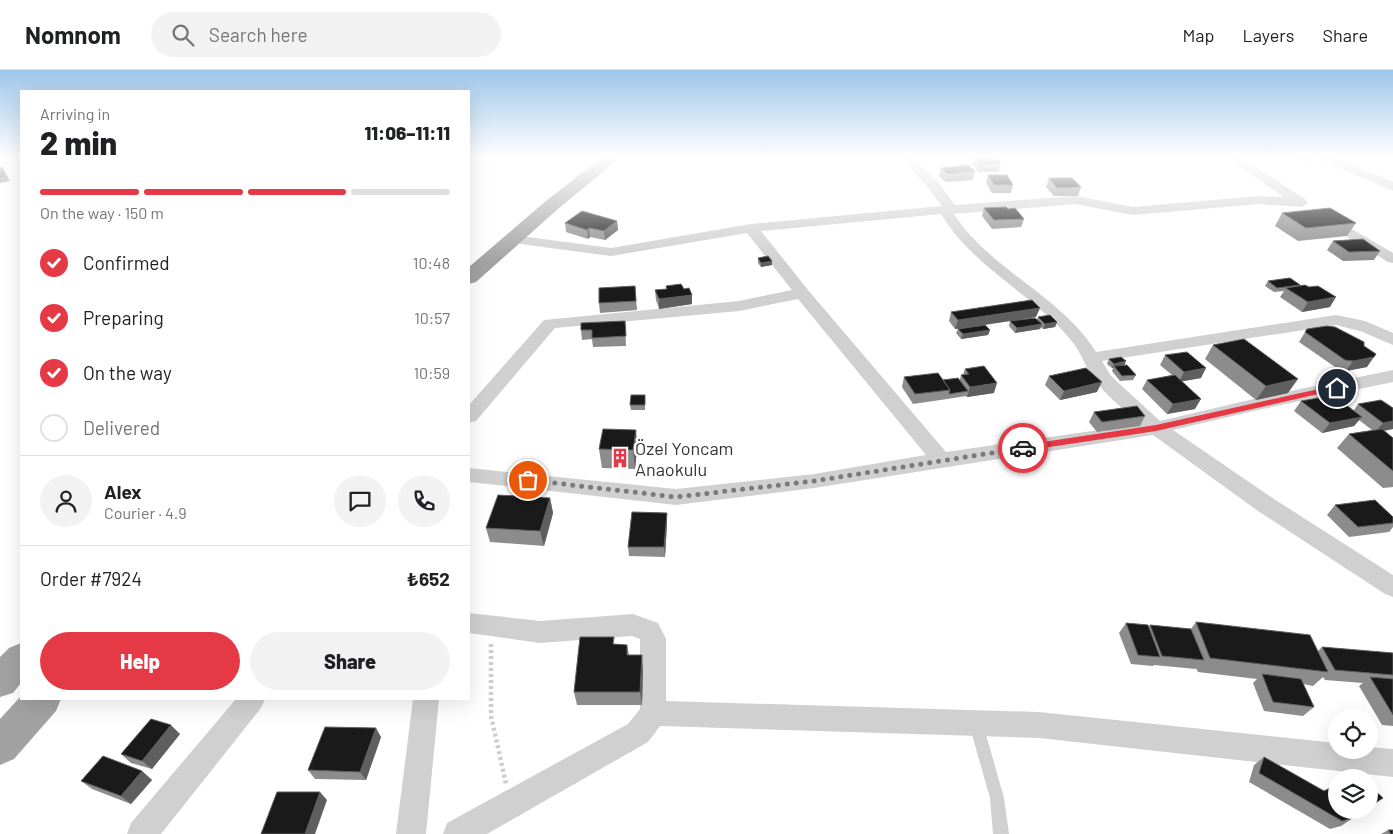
<!DOCTYPE html>
<meta charset="utf-8">
<style>
body{margin:0;font-family:Barlow,sans-serif;background:#f2f2f2;color:#202124;height:100vh;display:flex;flex-direction:column;font-size:19px;white-space:nowrap}
*{box-sizing:border-box;margin:0}
p{font-size:16px;color:#757577}
.icon{flex:none;width:28px;height:28px;fill:none;stroke:currentColor;stroke-width:2;stroke-linecap:round;stroke-linejoin:round}
.map{position:relative;flex:1;overflow:hidden}
.panel{position:absolute;left:20px;top:20px;width:450px;height:610px;display:flex;flex-direction:column;background:#fff;border-radius:0px;box-shadow:0 5px 20px #0002}
.panel>*{flex:none}
.fabs{position:absolute;left:1328px;top:639px;display:grid;gap:10px}
.fabs a{display:grid;place-items:center;width:50px;height:50px;border-radius:50%;background:#fff;box-shadow:0 5px 20px #0002;font-size:25px}
.pin{position:absolute;display:grid;place-items:center;width:42px;height:42px;color:#fff;margin:-21px;border:2px solid #fff;border-radius:50%;box-shadow:0 1px 5px #0007}
.courier{position:absolute;display:grid;place-items:center;width:50px;height:50px;margin:-25px;border:4px solid #e63946;border-radius:50%;background:#fff;color:#222;box-shadow:0 1px 6px #0007}
.head em{font-style:normal;font-weight:800}
.head div{display:flex;flex-direction:column-reverse}
.head{display:flex;align-items:center;justify-content:space-between;height:85px;padding:0 20px}
h1{font-size:32px;font-weight:800;line-height:38px}
.bar{display:grid;grid-template-columns:repeat(4,1fr);gap:8px 5px;align-content:center;height:60px;padding:0 20px}
.bar i{height:6px;border-radius:4px;background:#e0e0e0}
.bar .on{background:#e63946}
.bar p{grid-column:span 4}
.line{display:flex;align-items:center;gap:12px;padding:0 20px;border-top:1px solid #e0e0e0}
.line div{flex:1}
.round{display:grid;place-items:center;flex:none;width:52px;height:52px;border-radius:26px;background:#f2f2f2}
ol{padding:0 20px;list-style:none}
li{display:flex;align-items:center;gap:15px;height:55px}
li p{margin-inline-start:auto}
li .icon{padding:5px;border-radius:50%;background:#e63946;color:#fff;stroke-width:4}
li:last-child{color:#757577}
li i{width:28px;height:28px;border:2px solid #e0e0e0;border-radius:50%}
.primary-button{display:flex;gap:10px;margin-top:auto;padding:10px 20px}
.primary-button a{flex:1;height:58px;border-radius:30px;background:#e63946;color:#fff;font-size:20px;font-weight:800;line-height:58px;text-align:center}
.primary-button a+a{background:#f2f2f2;color:#202124}
header{display:flex;align-items:center;gap:30px;box-sizing:border-box;height:70px;padding:0 25px;background:#fff;border-bottom:1px solid #e0e0e0}
header strong{font-size:24px}
nav{display:flex;gap:28px;margin-inline-start:auto;font-size:18px}
.search{width:350px;height:45px;background:#f2f2f2;display:flex;align-items:center;gap:12px;box-sizing:border-box;padding:0 18px;border-radius:28px;color:#757577;font-size:19px}
.map>svg:first-child{display:block}
.lines{fill:none;stroke-linecap:round;stroke-linejoin:round}
.path{stroke:#cdcdcd;stroke-width:4.5;stroke-dasharray:3 3;stroke-linecap:butt}
.service{fill:#d0d0d0;fill-rule:evenodd}
.minor{fill:#d0d0d0;fill-rule:evenodd}
.trunk{fill:#a2a2a2;fill-rule:evenodd}
.wall{fill:#8c8c8c}
.shaded-wall{fill:#5f5f5f}
.building{fill:#1a1a1a;stroke:#5f5f5f}
.route{fill:#e63946}
.done{stroke:#7a7a7a;stroke-width:5;stroke-dasharray:0 9}
.labels{text-anchor:middle;dominant-baseline:central;stroke-width:5;stroke-linejoin:round;paint-order:stroke}
.poi-label{font-size:18px;fill:#333;stroke:#fff;text-anchor:start}
</style>
<header>
<strong>Nomnom</strong>
<div class="search"><svg class="icon" aria-label="search" viewBox="0 0 24 24"><circle cx="10" cy="10" r="6"/><path d="M15 15l6 6"/></svg>Search here</div>
<nav><a>Map</a><a>Layers</a><a>Share</a></nav>
</header>
<div class="map">
<svg width="1393" height="764" viewBox="0 0 1393 764">
<rect width="100%" height="100%" fill="#fff"/>
<g class="lines">
<path class="path" d="M491 574V646L506 714"/>
<path class="service" d="M976 648 981 649 983 654 1004 728 1009 764H993L990 728 969 654 971 649Z"/>
<path class="minor" d="M899 86H911L939 113 955 135 1075 126 1133 137 1259 126 1284 127 1228 89 1226 86H1239L1305 129 1308 133 1301 137 1259 134 1133 145 1075 134 954 144C989 199 1060 225 1096 282L1336 245 1365 251 1393 263V275L1360 261 1336 255 1102 291 1111 306 1160 351 1262 327 1393 300V312L1262 339 1173 360 1274 429 1393 505V527L1385 524 1258 441 1153 365 814 418 676 435 469 412V398L676 419 814 404 926 385 798 229 739 241 555 258 476 351 469 353V335L544 250 739 231 792 220 747 163 611 186 513 173 508 172 506 169 508 166 513 165 611 178 751 154 942 136 929 119ZM941 144C972 196 1031 223 1070 269 1082 282 1086 301 1098 314 1110 329 1126 341 1140 354L946 382 808 220 761 161Z
M1316 86H1331L1393 112V121L1318 89Z
M1328 145 1393 183V193L1388 192 1323 152 1321 149 1323 146Z
M469 543 540 551 633 544 658 553 666 569V631L1039 642 1336 673V680H1369V677L1393 679V707L1039 668 660 656 648 672 487 764H443L447 753 628 654 640 639V569L632 566 540 573 469 563Z
M236 629H265L261 638 161 764H127L131 753Z
M413 629H439L426 764H396Z"/>
<path class="trunk" d="M604 86H622L559 138 476 212 469 214V197L547 130Z
M21 573V613L13 623 0 627V587L9 578Z
M21 626V629H61L56 641 14 689 0 695V649Z"/>
</g>
<path class="wall" d="M974 86 1001 94 998 102H978L972 94Z
M1300 86H1312L1314 87 1312 91H1304L1298 88Z
M941 98 975 101 973 110 946 112 939 106Z
M988 105 1013 115 1011 123H992L986 113Z
M1049 108 1081 117 1078 126H1054L1046 117Z
M984 138 1008 139 1024 149 1021 157 992 159 982 146Z
M1282 143 1356 153 1347 166 1298 171 1275 156Z
M617 151 618 160 605 170 590 167 588 169 566 162 565 153Z
M1333 171 1380 181 1374 190 1343 191 1327 180Z
M758 188 772 191V195L761 197 758 193Z
M1290 208 1330 237 1302 242 1280 227 1284 221 1274 222 1265 216 1268 211Z
M635 216 637 240 600 243 599 233Z
M666 216 684 219 692 234 659 239 656 230 655 220 666 219Z
M951 242 1036 247 985 255 990 260 988 265 961 269 956 263 958 259H955L949 251Z
M1038 247 1057 252 1055 257 1043 259 1041 257 1040 259 1015 263 1009 256 1010 251 1037 249Z
M625 251 626 276 593 277 592 269 582 270 581 260Z
M1307 259 1364 276 1367 297 1346 301 1338 299 1299 272Z
M1213 275 1288 323 1256 330 1205 289Z
M1165 285 1201 308 1182 311 1195 339 1167 344 1142 319 1147 310 1172 305 1160 295Z
M1109 289 1126 291 1124 295 1136 305 1133 310 1120 311 1112 301 1113 298H1112L1107 294Z
M965 299 994 323 967 327 966 326 947 329 913 334 902 317 904 307 960 310 961 305H963Z
M1049 306 1097 322 1060 330 1045 315Z
M645 325V340H631L630 335Z
M1301 331 1354 340 1358 334 1393 338V359L1384 361 1393 368V417L1383 418 1337 378 1349 364 1372 360 1359 350 1354 356 1322 363 1294 341Z
M1094 342 1145 346 1140 356 1097 362 1089 352Z
M636 360 637 379 635 399 602 398 599 379Z
M550 428 553 443 544 476 490 472 486 458Z
M1335 435 1393 447V457L1389 462 1349 467 1327 445Z
M667 453 665 487 629 486 628 477Z
M1196 552 1318 581 1322 577 1393 583V656L1382 655 1359 616 1363 613 1325 610 1323 607 1313 616 1303 614 1314 637 1303 646 1264 641 1253 613 1257 609 1198 602 1196 598V599L1154 595 1153 596 1131 594 1119 563 1126 553 1149 557 1150 555 1191 559Z
M615 574 627 575 629 585 643 599 642 635H577L574 622Z
M180 664 152 699 131 693 121 684Z
M381 667 366 710 315 709 308 700Z
M1264 687 1324 721 1365 740 1341 756 1330 759 1249 712 1254 695Z
M142 701 152 710 131 734 92 719 81 711Z
M1388 760 1393 764H1381Z"/>
<path class="shaded-wall" d="M2 97 10 111 0 113V108Z
M617 151 618 160 605 170 604 161Z
M589 158 590 167 588 169 587 160Z
M772 191V195L761 197V193Z
M692 225V234L659 239V229Z
M1336 227 1330 237 1302 242 1308 232Z
M1040 238 1036 247 955 259 958 250Z
M1057 252 1055 257 1043 259 1045 254Z
M1042 254 1040 259 1015 263 1017 258Z
M990 260 988 265 961 269 963 264Z
M1374 287 1367 297 1346 301 1353 291Z
M1126 291 1124 296H1114L1113 298H1112L1114 294Z
M1206 298 1201 308 1179 312 1184 302Z
M1298 309 1288 323 1256 330 1266 316Z
M1102 312 1097 322 1060 330 1064 321Z
M997 313 994 323 967 327 970 317Z
M1201 329 1195 339 1167 344 1173 334Z
M1362 347 1354 356 1322 363 1330 353Z
M1393 351V359L1375 362 1383 353Z
M636 360 637 379 635 399 633 380Z
M550 428 553 443 544 476 540 461Z
M667 443V453L665 487 664 477Z
M642 585 643 599 642 635 640 622Z
M171 655 180 664 152 699 142 691Z
M376 658 381 667 366 710 360 702Z
M142 701 152 710 131 734 121 726Z
M320 722 327 730 315 764H305Z"/>
<path class="building" d="M974 86H994L1001 94H980Z
M1303 86H1312L1314 87H1306Z
M968 95 975 101 947 104 941 98Z
M2 97 7 107 0 108V98Z
M988 105H1007L1013 115H994Z
M1049 108H1072L1081 117 1057 118Z
M1006 137 1008 139 1015 138 1024 149 994 150 984 138Z
M1330 138 1356 153 1306 158 1282 143Z
M582 141 617 151 604 161 589 158 587 160 565 153Z
M1363 169 1380 181 1349 182 1333 171Z
M768 186 772 191 761 193 758 188Z
M1290 208 1300 215 1277 218 1268 211Z
M681 214 684 219 689 218 692 225 659 229 655 220 667 219 666 216Z
M1305 215 1309 217 1318 216 1336 227 1308 232 1286 218Z
M635 216 636 231 599 233V218Z
M1032 230 1040 238 958 250 951 242Z
M1050 245 1057 252 1045 254 1038 247Z
M1035 248 1042 254 1017 258 1010 251Z
M625 251 626 266 592 268V260H581V253Z
M985 255 990 260 963 264 958 259Z
M1327 256 1335 257 1364 272V276L1376 284 1374 287 1353 291 1345 290 1305 262 1307 259Z
M1244 269 1298 309 1266 316 1213 275Z
M1187 282 1206 298 1184 302 1165 285Z
M1121 287 1126 291 1114 294 1109 289Z
M1127 295 1136 305 1122 306 1114 296Z
M984 296 997 313 970 317 961 305 969 304 965 299Z
M1086 298 1102 312 1064 321 1049 306Z
M938 303 950 320 915 324 904 307Z
M1175 305 1201 329 1173 334 1147 310Z
M958 308 968 321 949 324 950 320 943 310Z
M631 325H645V335H630Z
M1324 327 1328 330 1337 328 1362 347 1330 353 1301 331Z
M1381 330 1393 338V351L1383 353 1358 334Z
M1137 336 1145 346 1102 352 1094 342Z
M603 359 636 360 633 380 599 379Z
M1382 359 1393 368V401L1349 364Z
M498 425 550 428 540 461 486 458Z
M1375 430 1393 447V453L1358 457 1335 435Z
M632 442 667 443 664 477H628Z
M1196 552 1310 565 1328 602 1210 588Z
M1126 553 1148 555 1160 587 1138 585Z
M1150 555 1191 559 1204 590 1162 586Z
M580 567H614L613 574 627 575V585H642L640 622H574Z
M1322 577 1393 583V605L1335 600Z
M1262 604 1301 609 1314 637 1273 632Z
M1370 607 1393 609V645Z
M151 649 171 655 142 691 121 684Z
M325 657 376 658 360 702 308 700Z
M103 686 142 701 121 726 81 711Z
M1264 687 1324 721 1336 715V740H1365L1353 748 1342 751 1259 703Z
M1357 704 1361 708H1350Z
M1369 715 1383 728 1369 737Z
M277 722H320L305 764H261Z
M1388 760H1393V764H1391Z"/>
<linearGradient id="sky" x2="0" y2="1"><stop stop-color="#9ec6ea"/><stop offset="0.45" stop-color="#fff"/><stop offset="1" stop-color="#fff" stop-opacity="0"/></linearGradient>
<rect width="1393" height="193" fill="url(#sky)"/>
<path class="route" d="M1337 315 1340 316V319L1156 361 1023 381 1019 378 1023 375 1156 355Z"/>
<g class="lines">
<path class="done" d="M528 410 676 427 814 411 1023 378"/>
</g>
<defs>
<symbol id="building-bare" viewBox="-9 -9 18 18"><path d="M-4-6H4V6H1V3H-1V6H-4ZM-2.5-4.3h1.7v1.8h-1.7ZM.8-4.3h1.7v1.8H.8ZM-2.5-1h1.7V.8h-1.7ZM.8-1h1.7V.8H.8Z" fill="#e63946" stroke="#fff" stroke-width="2.5" paint-order="stroke"/></symbol>
</defs>
<g fill-rule="evenodd">
<use href="#building-bare" x="606" y="374" width="28" height="28"/>
</g>
<g class="labels">
<g class="poi-label">
<text x="635" y="378">Özel Yoncam<tspan x="635" dy="21">Anaokulu</tspan></text>
</g>
</g>
</svg>
<div class="fabs">
<a><svg class="icon" aria-label="locate" viewBox="0 0 24 24"><circle cx="12" cy="12" r="6"/><path d="M12 2v4M12 18v4M2 12h4M18 12h4"/></svg></a>
<a><svg class="icon" aria-label="layers" viewBox="0 0 24 24"><path d="M12 4l9 5-9 5-9-5zM3 14l9 5 9-5"/></svg></a>
</div>
<div class="pin" style="left:528px;top:410px;background:#ea580c"><svg class="icon" aria-label="bag" viewBox="0 0 24 24"><path d="M5 8h14l-1 12H6zM9 8a3 3 0 0 1 6 0"/></svg></div>
<div class="pin" style="left:1337px;top:318px;background:#1f2937"><svg class="icon" aria-label="home" viewBox="0 0 24 24"><path d="M3 11l9-7 9 7M6 9v11h12V9"/></svg></div>
<div class="courier" style="left:1023px;top:378px"><svg class="icon" aria-label="car" viewBox="0 0 24 24"><path d="M5 17H2v-5l4-1 3-4h7l3 4 3 1v5h-3M9 17h6M6 11h13"/><circle cx="7" cy="17" r="2"/><circle cx="17" cy="17" r="2"/></svg></div>
<section class="panel">
<div class="head"><div><h1>2 min</h1><p>Arriving in</p></div><em>11:06–11:11</em></div>
<div class="bar"><i class="on"></i><i class="on"></i><i class="on"></i><i></i><p>On the way · 150 m</p></div>
<ol>
<li><svg class="icon" aria-label="check" viewBox="0 0 24 24"><path d="M5 12l5 5 9-10"/></svg>Confirmed<p>10:48</p></li>
<li><svg class="icon" aria-label="check" viewBox="0 0 24 24"><path d="M5 12l5 5 9-10"/></svg>Preparing<p>10:57</p></li>
<li><svg class="icon" aria-label="check" viewBox="0 0 24 24"><path d="M5 12l5 5 9-10"/></svg>On the way<p>10:59</p></li>
<li><i></i>Delivered</li>
</ol>
<div class="line" style="height:90px"><a class="round"><svg class="icon" aria-label="person" viewBox="0 0 24 24"><circle cx="12" cy="8" r="4"/><path d="M4 21q1-7 8-7t8 7"/></svg></a><div><b>Alex</b><p>Courier · 4.9</p></div><a class="round"><svg class="icon" aria-label="chat" viewBox="0 0 24 24"><path d="M4 5h16v11H9l-5 4z"/></svg></a><a class="round"><svg class="icon" aria-label="phone" viewBox="0 0 24 24"><path d="M5 4h4l2 5-3 2q2 4 5 5l2-3 5 2v4C11 20 4 13 5 4z"/></svg></a></div>
<div class="line" style="height:65px"><div>Order #7924</div><b>₺652</b></div>
<div class="primary-button"><a>Help</a><a>Share</a></div>
</section>
</div>
